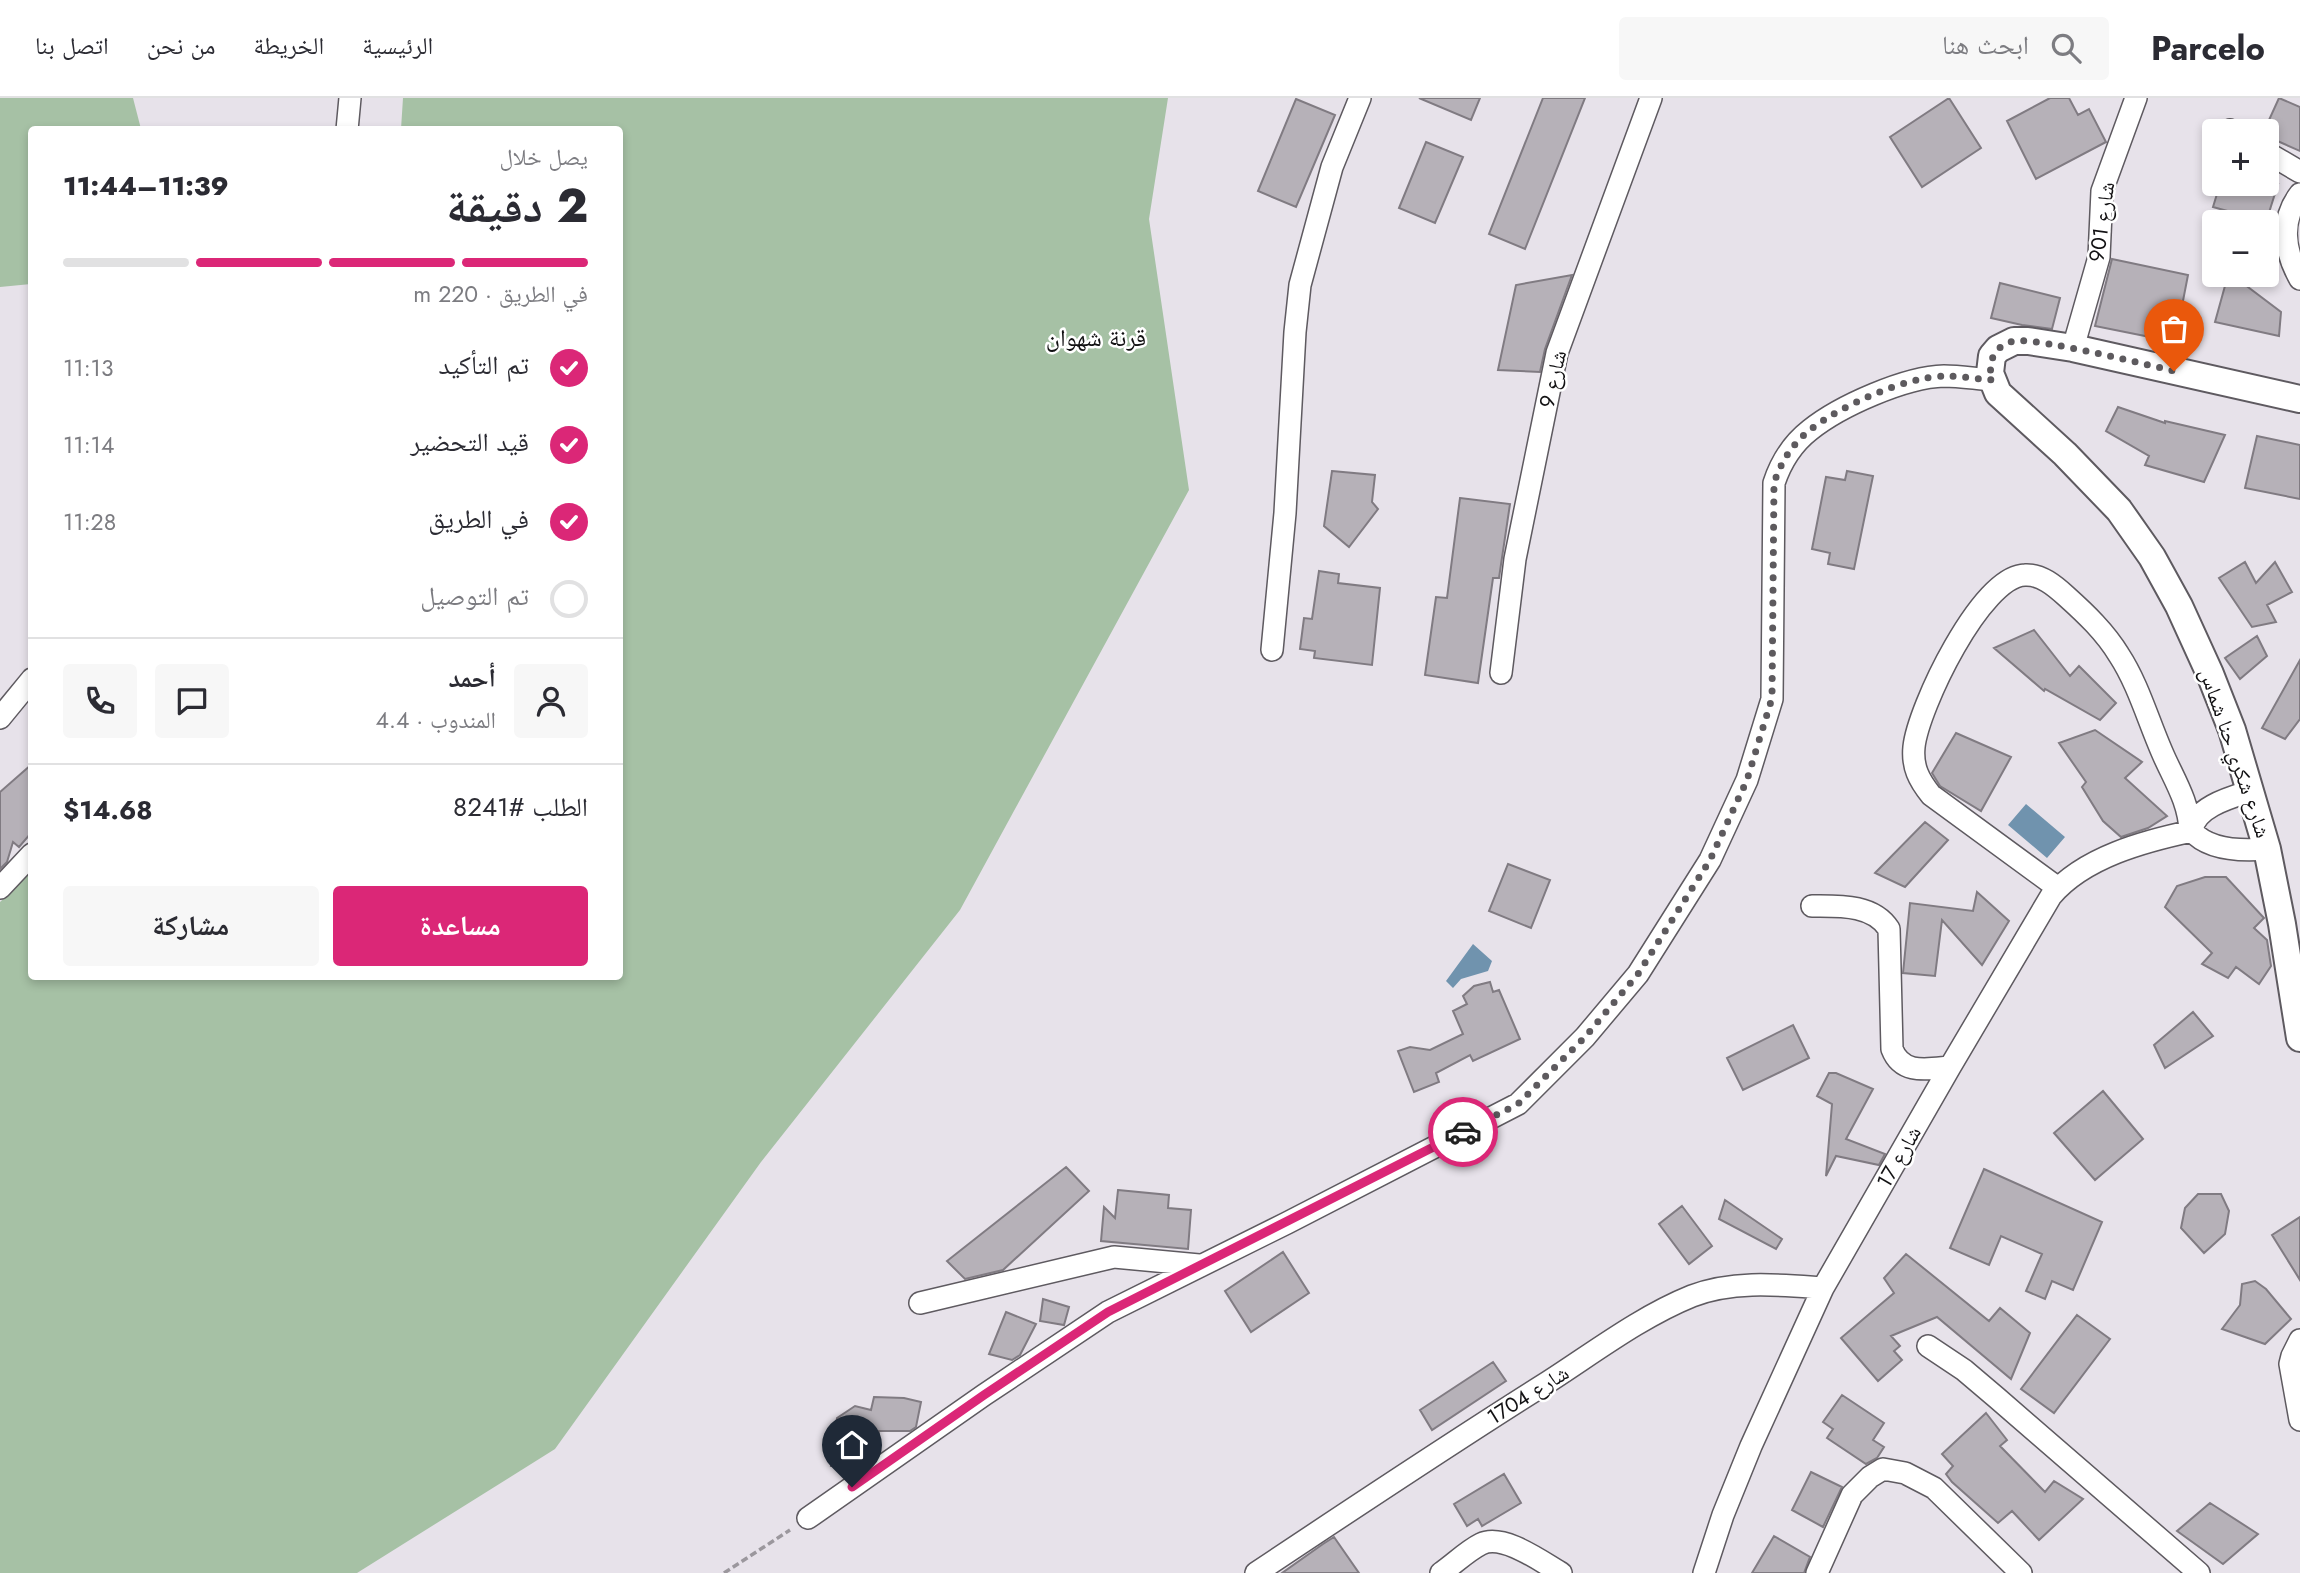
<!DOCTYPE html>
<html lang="ar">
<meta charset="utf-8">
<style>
body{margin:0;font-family:Jost,"Noto Naskh Arabic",sans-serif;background:#f7f7f7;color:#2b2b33;direction:rtl;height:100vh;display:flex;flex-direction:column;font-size:26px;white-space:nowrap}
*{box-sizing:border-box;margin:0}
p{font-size:23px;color:#7c7c81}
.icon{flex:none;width:38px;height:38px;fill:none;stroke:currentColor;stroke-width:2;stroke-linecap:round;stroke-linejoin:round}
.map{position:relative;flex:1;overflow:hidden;direction:ltr}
.panel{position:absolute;left:28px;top:28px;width:595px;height:854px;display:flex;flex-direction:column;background:#fff;border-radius:7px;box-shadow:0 4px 10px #0003;direction:rtl}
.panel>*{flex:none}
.fabs{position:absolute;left:2202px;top:21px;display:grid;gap:14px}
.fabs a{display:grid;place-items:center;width:77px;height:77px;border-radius:7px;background:#fff;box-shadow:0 4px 10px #0003;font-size:35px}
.pin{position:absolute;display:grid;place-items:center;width:60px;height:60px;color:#fff;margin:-72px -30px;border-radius:50% 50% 50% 0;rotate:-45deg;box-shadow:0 0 7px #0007}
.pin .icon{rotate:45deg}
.courier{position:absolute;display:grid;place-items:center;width:70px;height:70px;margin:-35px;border:5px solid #db2777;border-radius:50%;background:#fff;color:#222;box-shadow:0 2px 9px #0007}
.headline em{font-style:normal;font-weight:800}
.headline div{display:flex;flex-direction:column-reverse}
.headline{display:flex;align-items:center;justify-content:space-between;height:119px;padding:0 35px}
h1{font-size:46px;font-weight:800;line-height:52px}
.bar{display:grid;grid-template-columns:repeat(4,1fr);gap:10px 7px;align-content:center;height:84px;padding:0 35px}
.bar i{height:9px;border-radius:5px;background:#e1e1e2}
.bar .current{background:#db2777}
.bar p{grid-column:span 4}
.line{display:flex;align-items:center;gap:18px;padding:0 35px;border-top:2px solid #e1e1e2}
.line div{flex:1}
.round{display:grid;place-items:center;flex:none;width:74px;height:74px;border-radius:7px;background:#f7f7f7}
ol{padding:0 35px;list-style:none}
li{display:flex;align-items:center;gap:21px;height:77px}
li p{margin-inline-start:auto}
li .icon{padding:7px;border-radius:50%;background:#db2777;color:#fff;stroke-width:4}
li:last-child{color:#7c7c81}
li i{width:38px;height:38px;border:4px solid #e1e1e2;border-radius:50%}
.cta{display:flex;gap:14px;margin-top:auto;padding:14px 35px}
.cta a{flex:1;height:80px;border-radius:7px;background:#db2777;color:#fff;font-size:28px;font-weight:800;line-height:80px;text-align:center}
.cta a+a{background:#f7f7f7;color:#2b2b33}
header{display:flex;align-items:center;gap:42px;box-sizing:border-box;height:98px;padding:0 35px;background:#fff;border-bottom:2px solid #e1e1e2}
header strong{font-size:33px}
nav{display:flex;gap:38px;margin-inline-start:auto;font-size:24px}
.search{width:490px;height:63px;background:#f7f7f7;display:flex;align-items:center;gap:18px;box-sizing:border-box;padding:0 24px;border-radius:7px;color:#7c7c81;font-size:26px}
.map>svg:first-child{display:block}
.green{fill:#a6c1a5}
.water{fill:#7093ae}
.building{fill:#b6b1b8;stroke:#807b82;stroke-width:2}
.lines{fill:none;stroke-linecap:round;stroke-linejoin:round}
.minor-casing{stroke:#5e5a60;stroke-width:24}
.tertiary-casing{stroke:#5e5a60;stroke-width:30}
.path{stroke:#9b979d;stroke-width:3.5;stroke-dasharray:7 3.5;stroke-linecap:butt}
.minor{stroke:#fff;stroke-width:21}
.tertiary{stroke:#fff;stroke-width:26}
.done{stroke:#5d5a5e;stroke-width:7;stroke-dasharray:0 12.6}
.route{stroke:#db2777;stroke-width:9}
.labels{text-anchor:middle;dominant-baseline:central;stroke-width:5;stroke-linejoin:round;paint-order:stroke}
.street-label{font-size:21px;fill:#121113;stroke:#fff}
.quarter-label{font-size:24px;fill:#121113;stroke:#fff}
</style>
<header>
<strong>Parcelo</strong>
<div class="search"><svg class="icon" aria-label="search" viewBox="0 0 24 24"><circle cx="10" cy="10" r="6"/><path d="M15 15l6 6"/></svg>ابحث هنا</div>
<nav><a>الرئيسية</a><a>الخريطة</a><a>من نحن</a><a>اتصل بنا</a></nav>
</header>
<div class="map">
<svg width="2300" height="1475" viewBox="0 0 2300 1475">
<rect width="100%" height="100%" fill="#e7e2ea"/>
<path class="green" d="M0 0H133L141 31 32 32 31 186 0 189Z
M403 0H1168L1149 121 1189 392 960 812 761 1064 555 1351 357 1475H0V804L31 774 32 878H620V32L401 31Z"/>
<path class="water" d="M2026 706 2065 739 2047 760 2008 727Z
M1473 846 1492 863 1488 873 1461 881 1453 890 1446 883Z"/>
<path class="building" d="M1419 0H1480L1471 22Z
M1543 0H1585L1525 151 1489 136Z
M1949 0 1981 50 1922 89 1890 39Z
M2050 0H2069L2078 17 2089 11 2106 44 2036 81 2007 23Z
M2279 0 2300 9V53L2266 38V33H2264Z
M1296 1 1335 17 1296 109 1258 93Z
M1426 44 1463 59 1435 125 1399 110Z
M2220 86H2278L2266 124H2228L2231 114 2213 109Z
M2112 161 2188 177 2175 244 2095 228Z
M1572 177 1545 251 1540 274 1498 272 1516 187Z
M2228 177H2232L2281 214 2279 238 2215 224Z
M2000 185 2060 200 2052 231 2022 227 1991 220Z
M2118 309 2165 325V323L2225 337 2204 384 2145 367 2149 358 2106 333Z
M2257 338 2300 347V401L2245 390Z
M1332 373 1375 377 1372 404 1378 411 1349 449 1324 428Z
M1847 373 1873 378 1854 471 1828 466 1830 455 1812 451 1826 379 1845 382Z
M1460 400 1510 406 1499 480H1493L1478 585 1425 577 1436 499 1447 500Z
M2245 464 2256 485 2275 464 2292 494 2267 507 2276 524 2252 529 2219 480Z
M1319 473 1339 476 1338 485 1380 490 1372 567 1314 560 1315 553 1300 551 1304 520 1312 521Z
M2034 532 2070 578 2079 568 2116 605 2100 622 2045 591 2044 593 1994 550Z
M2257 538 2267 558 2240 581 2225 560Z
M2300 562V621L2285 641 2262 630Z
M2095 632 2142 664 2125 680 2167 718 2148 730 2121 739 2103 723 2082 689 2086 684 2059 645Z
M1956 635 2011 659 1981 713 1940 688 1932 675Z
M32 666V734L19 749 13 744 7 764 0 771V694Z
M1925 724 1948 742 1905 789 1875 775Z
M1508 766 1550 782 1531 830 1489 813Z
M2205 779H2226L2264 820 2254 830 2267 842 2271 868 2259 886 2236 869 2228 880 2202 866 2212 855 2165 809 2177 788Z
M1977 794 2009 823 1982 867 1942 822 1935 878 1903 875 1910 805 1973 813Z
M1490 884 1493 894 1499 892 1520 941 1473 963 1470 957 1436 975 1439 984 1414 994 1398 953 1410 949 1430 952 1463 936 1453 913 1467 906 1463 898 1474 888Z
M2193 914 2213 938 2165 970 2154 947Z
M1793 927 1809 960 1743 992 1727 960Z
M1829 975H1836L1873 991 1846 1041 1885 1056 1879 1067 1836 1058 1826 1078 1832 1006 1817 998Z
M2103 993 2143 1041 2095 1082 2054 1035Z
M1066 1069 1089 1093 1003 1172 965 1181 947 1163Z
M1984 1071 2102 1124 2073 1192 2052 1183 2045 1201 2026 1193 2042 1156 2001 1138 1989 1167 1950 1150Z
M1118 1092 1169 1097 1168 1110 1191 1112 1188 1151 1101 1143 1104 1109 1115 1120Z
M2198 1096H2221L2229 1113 2225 1136 2204 1155 2181 1130 2185 1110Z
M1725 1102 1782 1141 1776 1151 1719 1121Z
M1682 1108 1712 1148 1689 1166 1659 1126Z
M2300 1119V1182L2272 1137Z
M1283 1154 1309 1195 1251 1234 1225 1193Z
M1906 1156 1989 1223 2000 1210 2030 1235 2011 1281 1937 1219 1891 1238 1900 1248 1894 1253 1902 1262 1878 1283 1841 1240 1894 1195 1884 1180Z
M2255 1183 2266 1191 2291 1221 2265 1246 2222 1231 2240 1207 2242 1186Z
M1043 1201 1069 1209 1064 1227 1040 1223Z
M1006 1214 1036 1226 1020 1257 1012 1262 989 1256Z
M2077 1217 2110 1241 2054 1315 2021 1291Z
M1493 1264 1506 1283 1432 1332 1420 1312Z
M1842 1297 1884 1325 1873 1342 1884 1349 1877 1360 1866 1366 1827 1340 1833 1331 1823 1324Z
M874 1299 904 1300 921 1304 916 1329 910 1333H879L876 1357 861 1359V1367L831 1368 837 1320 855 1308 871 1312Z
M1986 1315 2007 1342 2000 1348 2045 1394 2054 1383 2083 1401 2039 1442 2012 1413 1998 1425 1952 1384 1946 1376 1953 1368 1942 1356Z
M1811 1374 1842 1389 1823 1429 1792 1412Z
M1504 1376 1521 1405 1482 1428 1478 1421 1467 1428 1454 1406Z
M2210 1405 2258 1436 2223 1466 2177 1433Z
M1774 1438 1810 1459 1804 1475H1752Z
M1334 1439 1359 1475H1282L1323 1446Z"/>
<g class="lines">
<defs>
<path id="minor" d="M347 32 350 0
M2230 32 2231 33
M2266 54 2300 74
M2300 96C2280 122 2284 153 2300 181
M2073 250 2099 159 2102 93 2136 0
M1272 552 1285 415 1295 234 1300 187 1332 69 1360 0
M1501 575 1515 461 1557 255 1651 0
M0 620 32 581
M2192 733C2209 753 2243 753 2267 751
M2192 733C2194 709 2232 699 2251 693
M0 790 32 756
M2058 790 1931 697C1919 682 1912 669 1914 649 1918 610 1981 478 2025 477 2041 476 2055 488 2066 498 2086 516 2105 534 2119 557 2138 586 2148 622 2162 654 2173 680 2189 703 2190 733
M1812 808C1839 808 1873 806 1889 831L1892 951C1902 977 1927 971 1950 969
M920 1205 1114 1159 1199 1167
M2300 1242 2292 1258 2290 1266 2300 1322
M1928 1248 1964 1272 1997 1300 2199 1475
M808 1420 984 1297 1108 1214 1287 1125 1518 1006 1585 939 1638 876 1710 762 1747 682 1772 601 1774 385C1781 364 1792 346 1810 332 1840 308 1905 279 1944 278 1960 278 1977 281 1993 282
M1256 1475C1352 1411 1448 1347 1545 1286 1592 1256 1640 1219 1692 1198 1734 1182 1780 1187 1823 1190
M1441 1475C1454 1466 1467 1453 1481 1446 1503 1435 1542 1464 1561 1475
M1704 1475 1723 1417 1751 1348 1823 1190 1950 969 2051 798C2084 759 2145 743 2192 733
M1817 1475 1852 1397 1870 1379 1883 1371 1905 1375 1934 1390 2021 1475"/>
<path id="tertiary" d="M2300 301 2073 250 2028 243H2014L1998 251 1992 258 1990 275 1998 295 2065 356 2119 412 2152 459 2179 508 2210 576 2232 632 2267 751 2282 826 2300 940"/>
</defs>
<use href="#minor" class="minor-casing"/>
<use href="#tertiary" class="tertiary-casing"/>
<path class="path" d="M724 1475 790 1432"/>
<use href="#minor" class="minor"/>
<use href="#tertiary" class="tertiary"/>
</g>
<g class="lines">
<path class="done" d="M1463 1034 1518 1006 1585 939 1638 876 1710 762 1747 682 1772 600 1774 385C1781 364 1792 346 1810 332 1840 308 1905 279 1944 278 1960 278 1977 281 1993 282 1985 264 1997 244 2017 243 2031 242 2047 246 2061 248 2099 255 2136 264 2174 273"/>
<path class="route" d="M852 1389 984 1297 1108 1214 1463 1034"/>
</g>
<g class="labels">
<g class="street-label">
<text transform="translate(2102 124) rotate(-82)">شارع 901</text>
<text transform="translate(1553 281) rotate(-77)">شارع 9</text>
<text transform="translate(2235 655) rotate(71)">شارع شكري حنا شماس</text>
<text transform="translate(1899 1059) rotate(-60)">شارع 17</text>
<text transform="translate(1528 1297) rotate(-32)">شارع 1704</text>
</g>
<g class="quarter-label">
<text x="1096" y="239">قرنة شهوان</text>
</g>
</g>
</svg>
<div class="fabs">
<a>+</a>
<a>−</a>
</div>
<div class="pin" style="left:2174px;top:273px;background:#ea580c"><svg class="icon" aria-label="bag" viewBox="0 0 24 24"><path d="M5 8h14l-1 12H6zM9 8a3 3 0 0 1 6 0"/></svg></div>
<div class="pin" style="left:852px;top:1389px;background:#1f2937"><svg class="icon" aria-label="home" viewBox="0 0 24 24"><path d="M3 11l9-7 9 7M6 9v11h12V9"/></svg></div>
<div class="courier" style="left:1463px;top:1034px"><svg class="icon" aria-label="car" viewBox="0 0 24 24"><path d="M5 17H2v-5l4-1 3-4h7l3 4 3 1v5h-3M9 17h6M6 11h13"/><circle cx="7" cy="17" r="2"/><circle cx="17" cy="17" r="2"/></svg></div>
<section class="panel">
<div class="headline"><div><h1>2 دقيقة</h1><p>يصل خلال</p></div><em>11:39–11:44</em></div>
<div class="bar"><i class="current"></i><i class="current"></i><i class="current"></i><i></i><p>في الطريق · 220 m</p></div>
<ol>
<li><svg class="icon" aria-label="check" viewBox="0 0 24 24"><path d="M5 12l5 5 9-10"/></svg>تم التأكيد<p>11:13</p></li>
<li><svg class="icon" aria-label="check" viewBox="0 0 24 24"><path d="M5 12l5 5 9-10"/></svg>قيد التحضير<p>11:14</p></li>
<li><svg class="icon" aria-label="check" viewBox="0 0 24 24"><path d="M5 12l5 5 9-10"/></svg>في الطريق<p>11:28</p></li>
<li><i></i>تم التوصيل</li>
</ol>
<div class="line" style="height:126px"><a class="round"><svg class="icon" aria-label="person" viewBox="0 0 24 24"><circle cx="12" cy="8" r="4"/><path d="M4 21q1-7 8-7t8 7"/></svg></a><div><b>أحمد</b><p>المندوب · 4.4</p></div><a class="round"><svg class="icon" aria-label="chat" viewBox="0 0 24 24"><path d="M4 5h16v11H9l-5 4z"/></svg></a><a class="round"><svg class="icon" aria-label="phone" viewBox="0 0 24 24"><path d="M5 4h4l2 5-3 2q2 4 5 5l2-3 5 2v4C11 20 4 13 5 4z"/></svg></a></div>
<div class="line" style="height:91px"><div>الطلب #8241</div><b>$14.68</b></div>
<div class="cta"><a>مساعدة</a><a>مشاركة</a></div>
</section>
</div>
